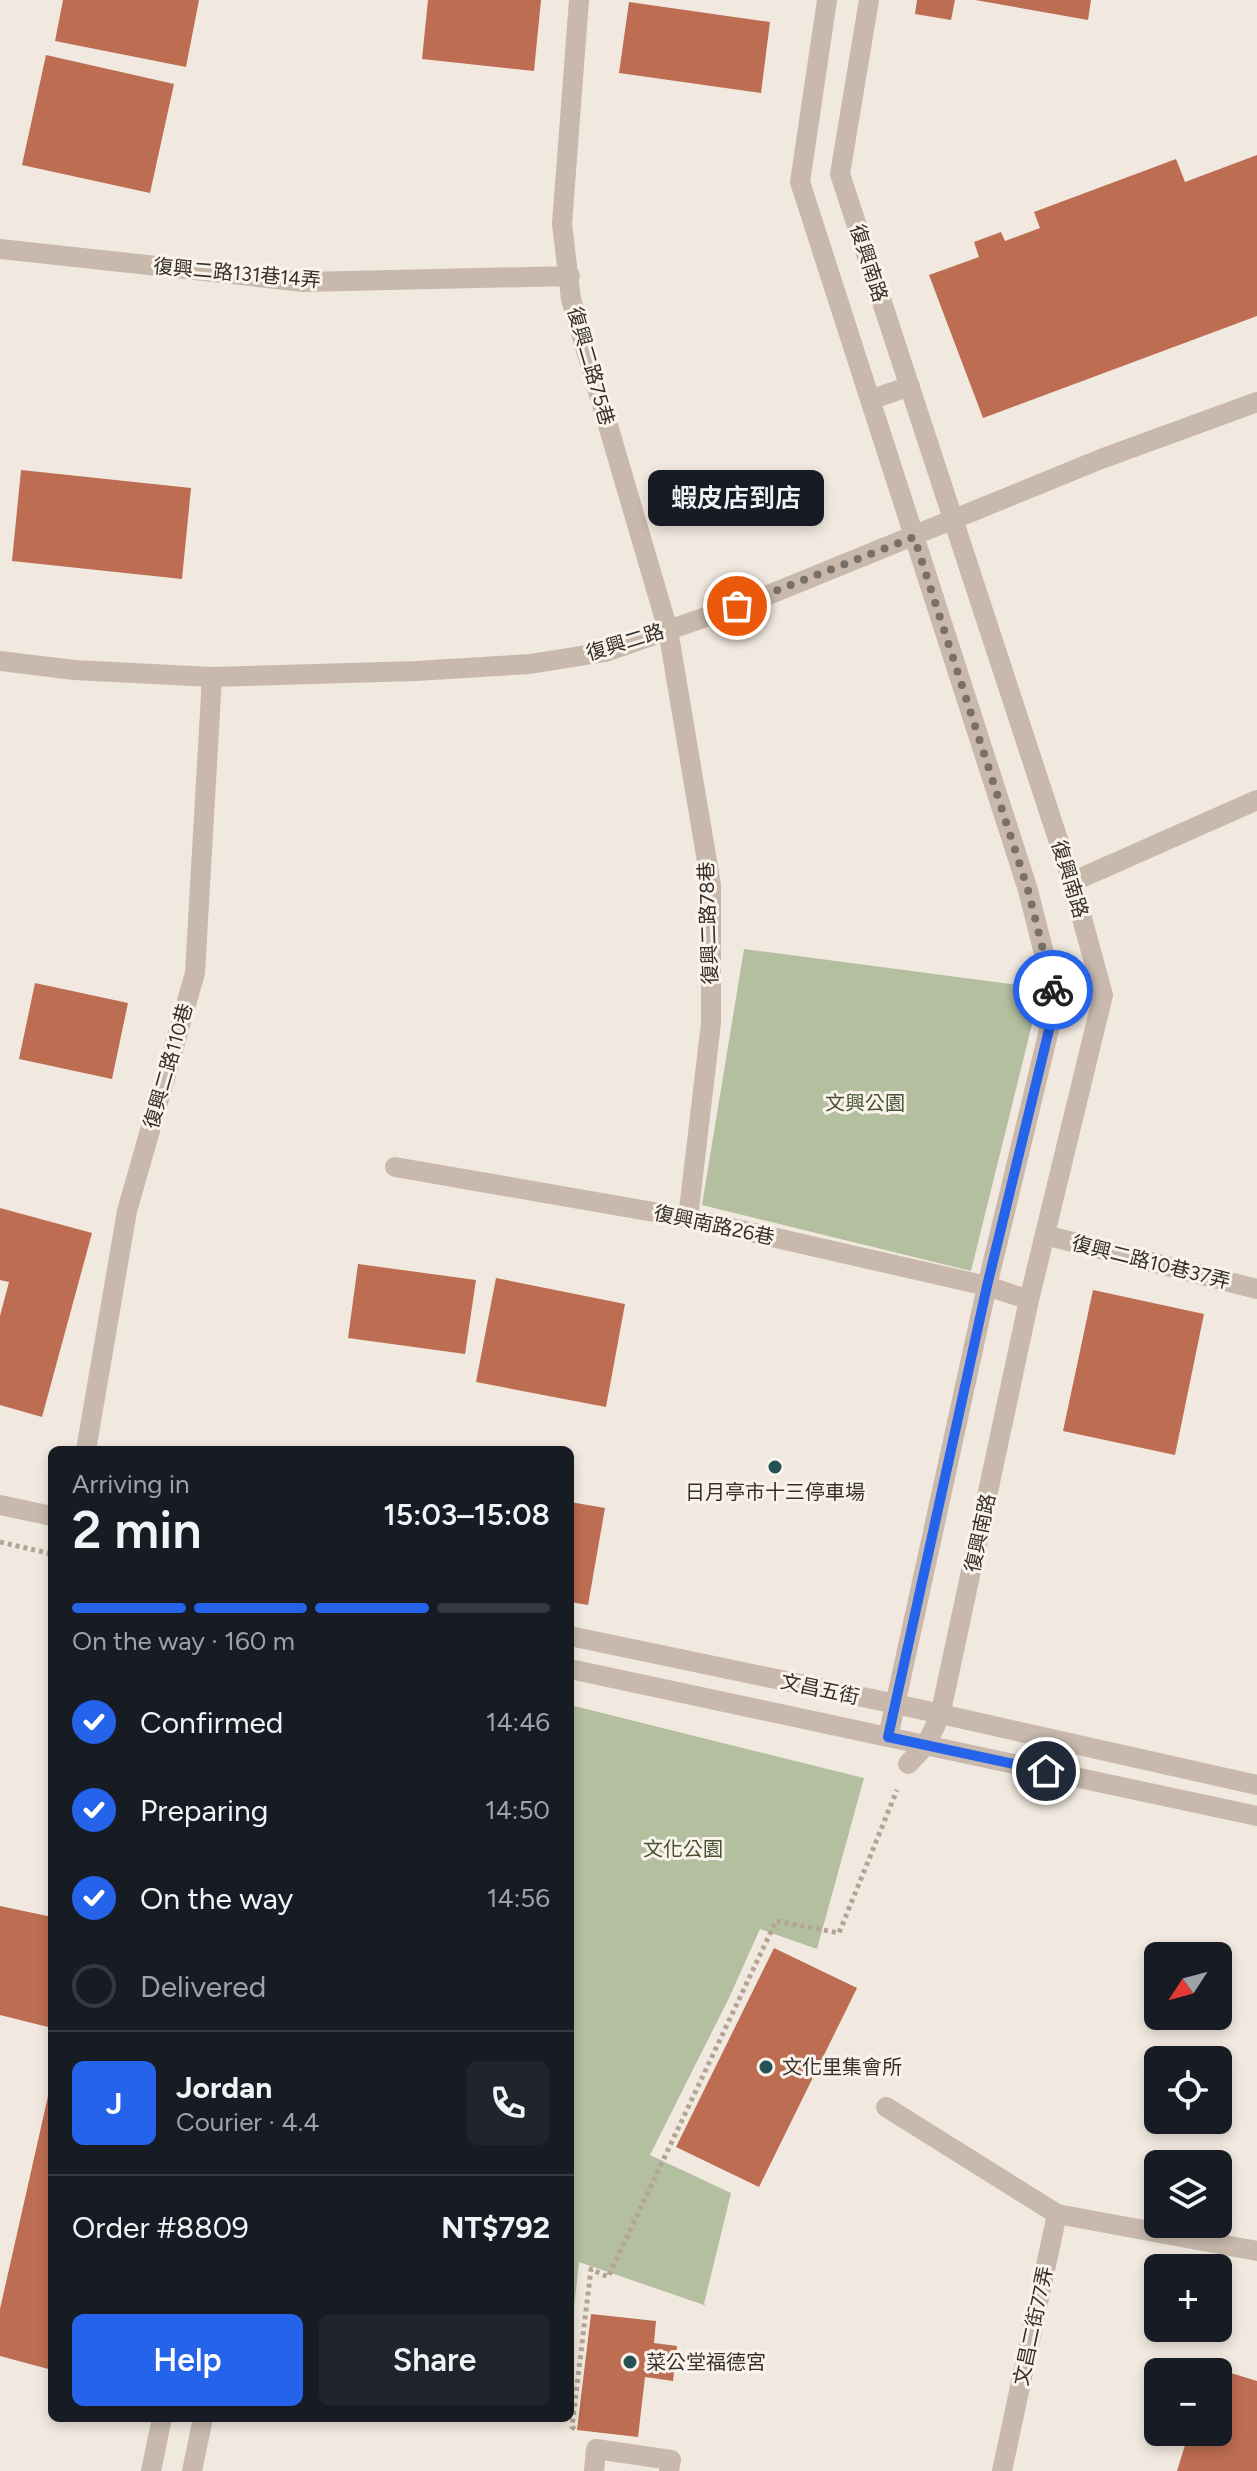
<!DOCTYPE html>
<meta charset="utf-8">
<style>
body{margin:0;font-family:Figtree,"Noto Sans TC",sans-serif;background:#20242c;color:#f1f3f6;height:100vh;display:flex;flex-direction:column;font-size:30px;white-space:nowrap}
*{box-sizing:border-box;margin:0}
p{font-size:26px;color:#9ea1a6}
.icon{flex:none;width:44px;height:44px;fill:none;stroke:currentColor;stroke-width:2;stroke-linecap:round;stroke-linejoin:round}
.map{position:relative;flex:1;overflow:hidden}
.drawer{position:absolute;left:48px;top:1446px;width:526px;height:976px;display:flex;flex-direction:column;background:#171b24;border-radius:12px;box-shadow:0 4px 12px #0003}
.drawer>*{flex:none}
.needle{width:52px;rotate:234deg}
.tools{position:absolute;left:1144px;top:1942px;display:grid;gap:16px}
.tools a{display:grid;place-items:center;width:88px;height:88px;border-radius:12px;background:#171b24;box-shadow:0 4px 12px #0003;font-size:40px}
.pin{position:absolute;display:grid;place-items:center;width:68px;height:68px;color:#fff;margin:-34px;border:4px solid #fff;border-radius:50%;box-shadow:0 2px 8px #0007}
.courier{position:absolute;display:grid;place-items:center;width:80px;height:80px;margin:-40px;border:6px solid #2563eb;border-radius:50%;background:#fff;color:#222;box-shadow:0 2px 10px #0007}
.bubble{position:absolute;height:56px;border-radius:12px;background:#171b24;box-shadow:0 4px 12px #0003;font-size:26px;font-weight:600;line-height:56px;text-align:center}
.summary em{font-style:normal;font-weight:600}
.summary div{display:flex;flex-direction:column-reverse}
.summary{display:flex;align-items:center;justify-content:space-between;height:136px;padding:0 24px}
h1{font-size:52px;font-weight:600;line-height:60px}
.bar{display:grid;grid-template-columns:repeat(4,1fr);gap:12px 8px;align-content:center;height:96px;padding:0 24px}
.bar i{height:10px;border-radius:6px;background:#363941}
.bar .selected{background:#2563eb}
.bar p{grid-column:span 4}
.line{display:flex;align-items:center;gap:20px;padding:0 24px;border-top:2px solid #363941}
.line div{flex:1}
.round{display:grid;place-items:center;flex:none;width:84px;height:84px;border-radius:12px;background:#20242c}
ol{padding:0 24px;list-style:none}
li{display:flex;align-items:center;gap:24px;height:88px}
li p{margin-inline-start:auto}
li .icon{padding:8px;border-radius:50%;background:#2563eb;color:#fff;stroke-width:4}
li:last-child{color:#9ea1a6}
li i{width:44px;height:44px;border:4px solid #363941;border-radius:50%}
.primary-button{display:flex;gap:16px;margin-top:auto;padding:16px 24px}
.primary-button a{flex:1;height:92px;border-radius:12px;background:#2563eb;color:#fff;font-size:32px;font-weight:600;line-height:92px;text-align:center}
.primary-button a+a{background:#20242c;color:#f1f3f6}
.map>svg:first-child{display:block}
.green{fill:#b4bfa0}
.building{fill:#bc6d52}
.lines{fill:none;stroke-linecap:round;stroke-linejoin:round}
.path{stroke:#b4a496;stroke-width:5;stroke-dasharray:4 4;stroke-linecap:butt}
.service{stroke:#c8b9ac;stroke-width:20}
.minor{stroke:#c8b9ac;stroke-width:20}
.done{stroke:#787069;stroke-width:8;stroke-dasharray:0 14.4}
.route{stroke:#2563eb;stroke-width:10}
.poi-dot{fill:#235155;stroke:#f9f3ec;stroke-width:3}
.labels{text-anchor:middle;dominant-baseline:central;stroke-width:6;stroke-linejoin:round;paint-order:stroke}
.street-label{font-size:20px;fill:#372f2a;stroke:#f9f3ec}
.park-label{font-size:20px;fill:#465330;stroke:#f9f3ec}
.poi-label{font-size:20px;fill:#372f2a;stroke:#f9f3ec;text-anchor:start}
</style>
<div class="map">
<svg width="1257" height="2471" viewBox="0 0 1257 2471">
<rect width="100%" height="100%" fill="#f1e9df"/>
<path class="green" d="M744 949 1041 988 971 1271 702 1205Z
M570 1705 864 1778 817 1949 760 1929 729 1998 650 2155 731 2193 704 2304 707 2306 579 2262 570 2345Z"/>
<path class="building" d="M63 0H199L186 67 55 41Z
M428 0H541L534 71 422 59Z
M917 0H955L951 20 915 14Z
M975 0H1091L1088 20Z
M629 2 770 22 761 93 619 73Z
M46 55 174 84 150 193 22 165Z
M1257 155V316L983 418 929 275 979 257 974 242 1001 232 1005 241 1040 228 1034 212 1176 159 1185 182Z
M21 470 191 488 182 579 12 561Z
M35 983 128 1003 112 1079 19 1059Z
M0 1208 92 1233 42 1417 0 1405V1316L9 1282 0 1280Z
M358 1264 476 1280 465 1354 348 1338Z
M496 1278 625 1304 606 1407 476 1382Z
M1093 1290 1204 1314 1175 1455 1063 1431Z
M570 1502 605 1508 588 1605 570 1602Z
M0 1906 52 1917V2028L0 2015Z
M774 1948 857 1988 759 2187 676 2147Z
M51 2083H52V2370L0 2356V2309Z
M591 2314 656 2321 654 2343 677 2346 673 2381 645 2377 638 2437 577 2430Z
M1208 2366 1257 2381V2471H1177L1189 2432H1218V2372H1207Z"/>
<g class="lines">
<path class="path" d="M0 1542 52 1554
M575 2429 572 2427 591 2269 608 2277 776 1921 839 1933 897 1790"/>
<path class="service" d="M886 2107 1057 2214"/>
<path class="minor" d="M579 0 562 224 571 299 668 630 711 885V1023L688 1218
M827 0 800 182 1028 890 1056 1001 987 1286 888 1737
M869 0 840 174 1072 882 1103 995 1029 1300 940 1716 926 1745 908 1764
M0 249 304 282 570 276
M870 400 910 386
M0 661 74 670 212 677 416 671 530 664 605 652 761 598 1101 459 1257 402
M1072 882 1257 800
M395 1167 688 1218 987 1286 1029 1300
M1045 1235 1257 1289
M86 1450 127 1211 195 973 212 677
M0 1505 52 1516
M570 1636 896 1704 1257 1785
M570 1669 1257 1816
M151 2471 162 2418
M192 2471 203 2418
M594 2471 596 2449 671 2460 669 2471
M1002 2471 1057 2214 1257 2251"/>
</g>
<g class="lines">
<path class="done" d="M737 606 914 537 1028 890 1053 990"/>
<path class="route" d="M1046 1771 888 1737 987 1286 1056 1001 1053 990"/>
</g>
<g class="poi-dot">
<circle cx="775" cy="1467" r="8"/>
<circle cx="766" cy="2067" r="8"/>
<circle cx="630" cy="2362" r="8"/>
</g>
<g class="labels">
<g class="street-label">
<text transform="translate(869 263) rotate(72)">復興南路</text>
<text transform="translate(237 273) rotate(5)">復興二路131巷14弄</text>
<text transform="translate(591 366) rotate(74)">復興二路75巷</text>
<text transform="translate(625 642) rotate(-17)">復興二路</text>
<text transform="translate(1070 879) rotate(73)">復興南路</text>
<text transform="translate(708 923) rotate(-92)">復興二路78巷</text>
<text transform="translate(168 1066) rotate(-74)">復興二路110巷</text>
<text transform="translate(714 1225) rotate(12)">復興南路26巷</text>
<text transform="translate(1151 1262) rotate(14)">復興二路10巷37弄</text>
<text transform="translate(980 1533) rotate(-78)">復興南路</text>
<text transform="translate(820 1689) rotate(12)">文昌五街</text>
<text transform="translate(1033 2326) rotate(-78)">文昌二街77弄</text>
</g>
<g class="park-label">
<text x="865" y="1103">文興公園</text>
<text x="683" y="1849">文化公園</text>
</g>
<g class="poi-label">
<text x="775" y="1492" text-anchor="middle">日月亭市十三停車場</text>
<text x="782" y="2067">文化里集會所</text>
<text x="646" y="2362">菜公堂福德宮</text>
</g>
</g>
</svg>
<div class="tools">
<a><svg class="needle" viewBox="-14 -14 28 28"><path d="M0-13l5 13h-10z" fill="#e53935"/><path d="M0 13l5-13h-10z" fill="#9ea1a6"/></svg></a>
<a><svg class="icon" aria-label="locate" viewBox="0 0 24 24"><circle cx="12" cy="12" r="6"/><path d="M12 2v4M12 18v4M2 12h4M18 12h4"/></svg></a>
<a><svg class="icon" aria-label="layers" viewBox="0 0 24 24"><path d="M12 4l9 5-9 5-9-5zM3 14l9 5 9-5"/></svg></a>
<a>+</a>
<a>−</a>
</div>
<div class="pin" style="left:737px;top:606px;background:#ea580c"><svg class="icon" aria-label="bag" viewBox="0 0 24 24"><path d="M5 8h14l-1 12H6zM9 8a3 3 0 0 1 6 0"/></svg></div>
<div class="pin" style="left:1046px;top:1771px;background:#1f2937"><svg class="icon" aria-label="home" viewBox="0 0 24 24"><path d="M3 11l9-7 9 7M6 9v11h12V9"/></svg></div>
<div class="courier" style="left:1053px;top:990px"><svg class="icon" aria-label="bike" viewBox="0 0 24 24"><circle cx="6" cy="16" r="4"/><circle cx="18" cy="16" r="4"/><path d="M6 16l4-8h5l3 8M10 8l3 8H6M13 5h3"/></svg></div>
<div class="bubble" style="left:648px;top:470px;width:176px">蝦皮店到店</div>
<section class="drawer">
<div class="summary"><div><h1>2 min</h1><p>Arriving in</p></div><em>15:03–15:08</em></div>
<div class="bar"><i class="selected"></i><i class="selected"></i><i class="selected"></i><i></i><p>On the way · 160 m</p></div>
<ol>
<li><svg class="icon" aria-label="check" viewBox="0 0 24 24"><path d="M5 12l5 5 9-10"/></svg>Confirmed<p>14:46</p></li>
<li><svg class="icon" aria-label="check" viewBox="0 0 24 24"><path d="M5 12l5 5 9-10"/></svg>Preparing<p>14:50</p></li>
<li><svg class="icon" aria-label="check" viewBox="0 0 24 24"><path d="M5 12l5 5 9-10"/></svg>On the way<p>14:56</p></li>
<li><i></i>Delivered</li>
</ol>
<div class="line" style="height:144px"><b class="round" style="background:#2563eb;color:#fff">J</b><div><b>Jordan</b><p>Courier · 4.4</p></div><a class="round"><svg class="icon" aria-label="phone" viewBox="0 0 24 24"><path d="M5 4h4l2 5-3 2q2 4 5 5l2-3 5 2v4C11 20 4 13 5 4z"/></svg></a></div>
<div class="line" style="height:104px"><div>Order #8809</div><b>NT$792</b></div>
<div class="primary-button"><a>Help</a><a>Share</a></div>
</section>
</div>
